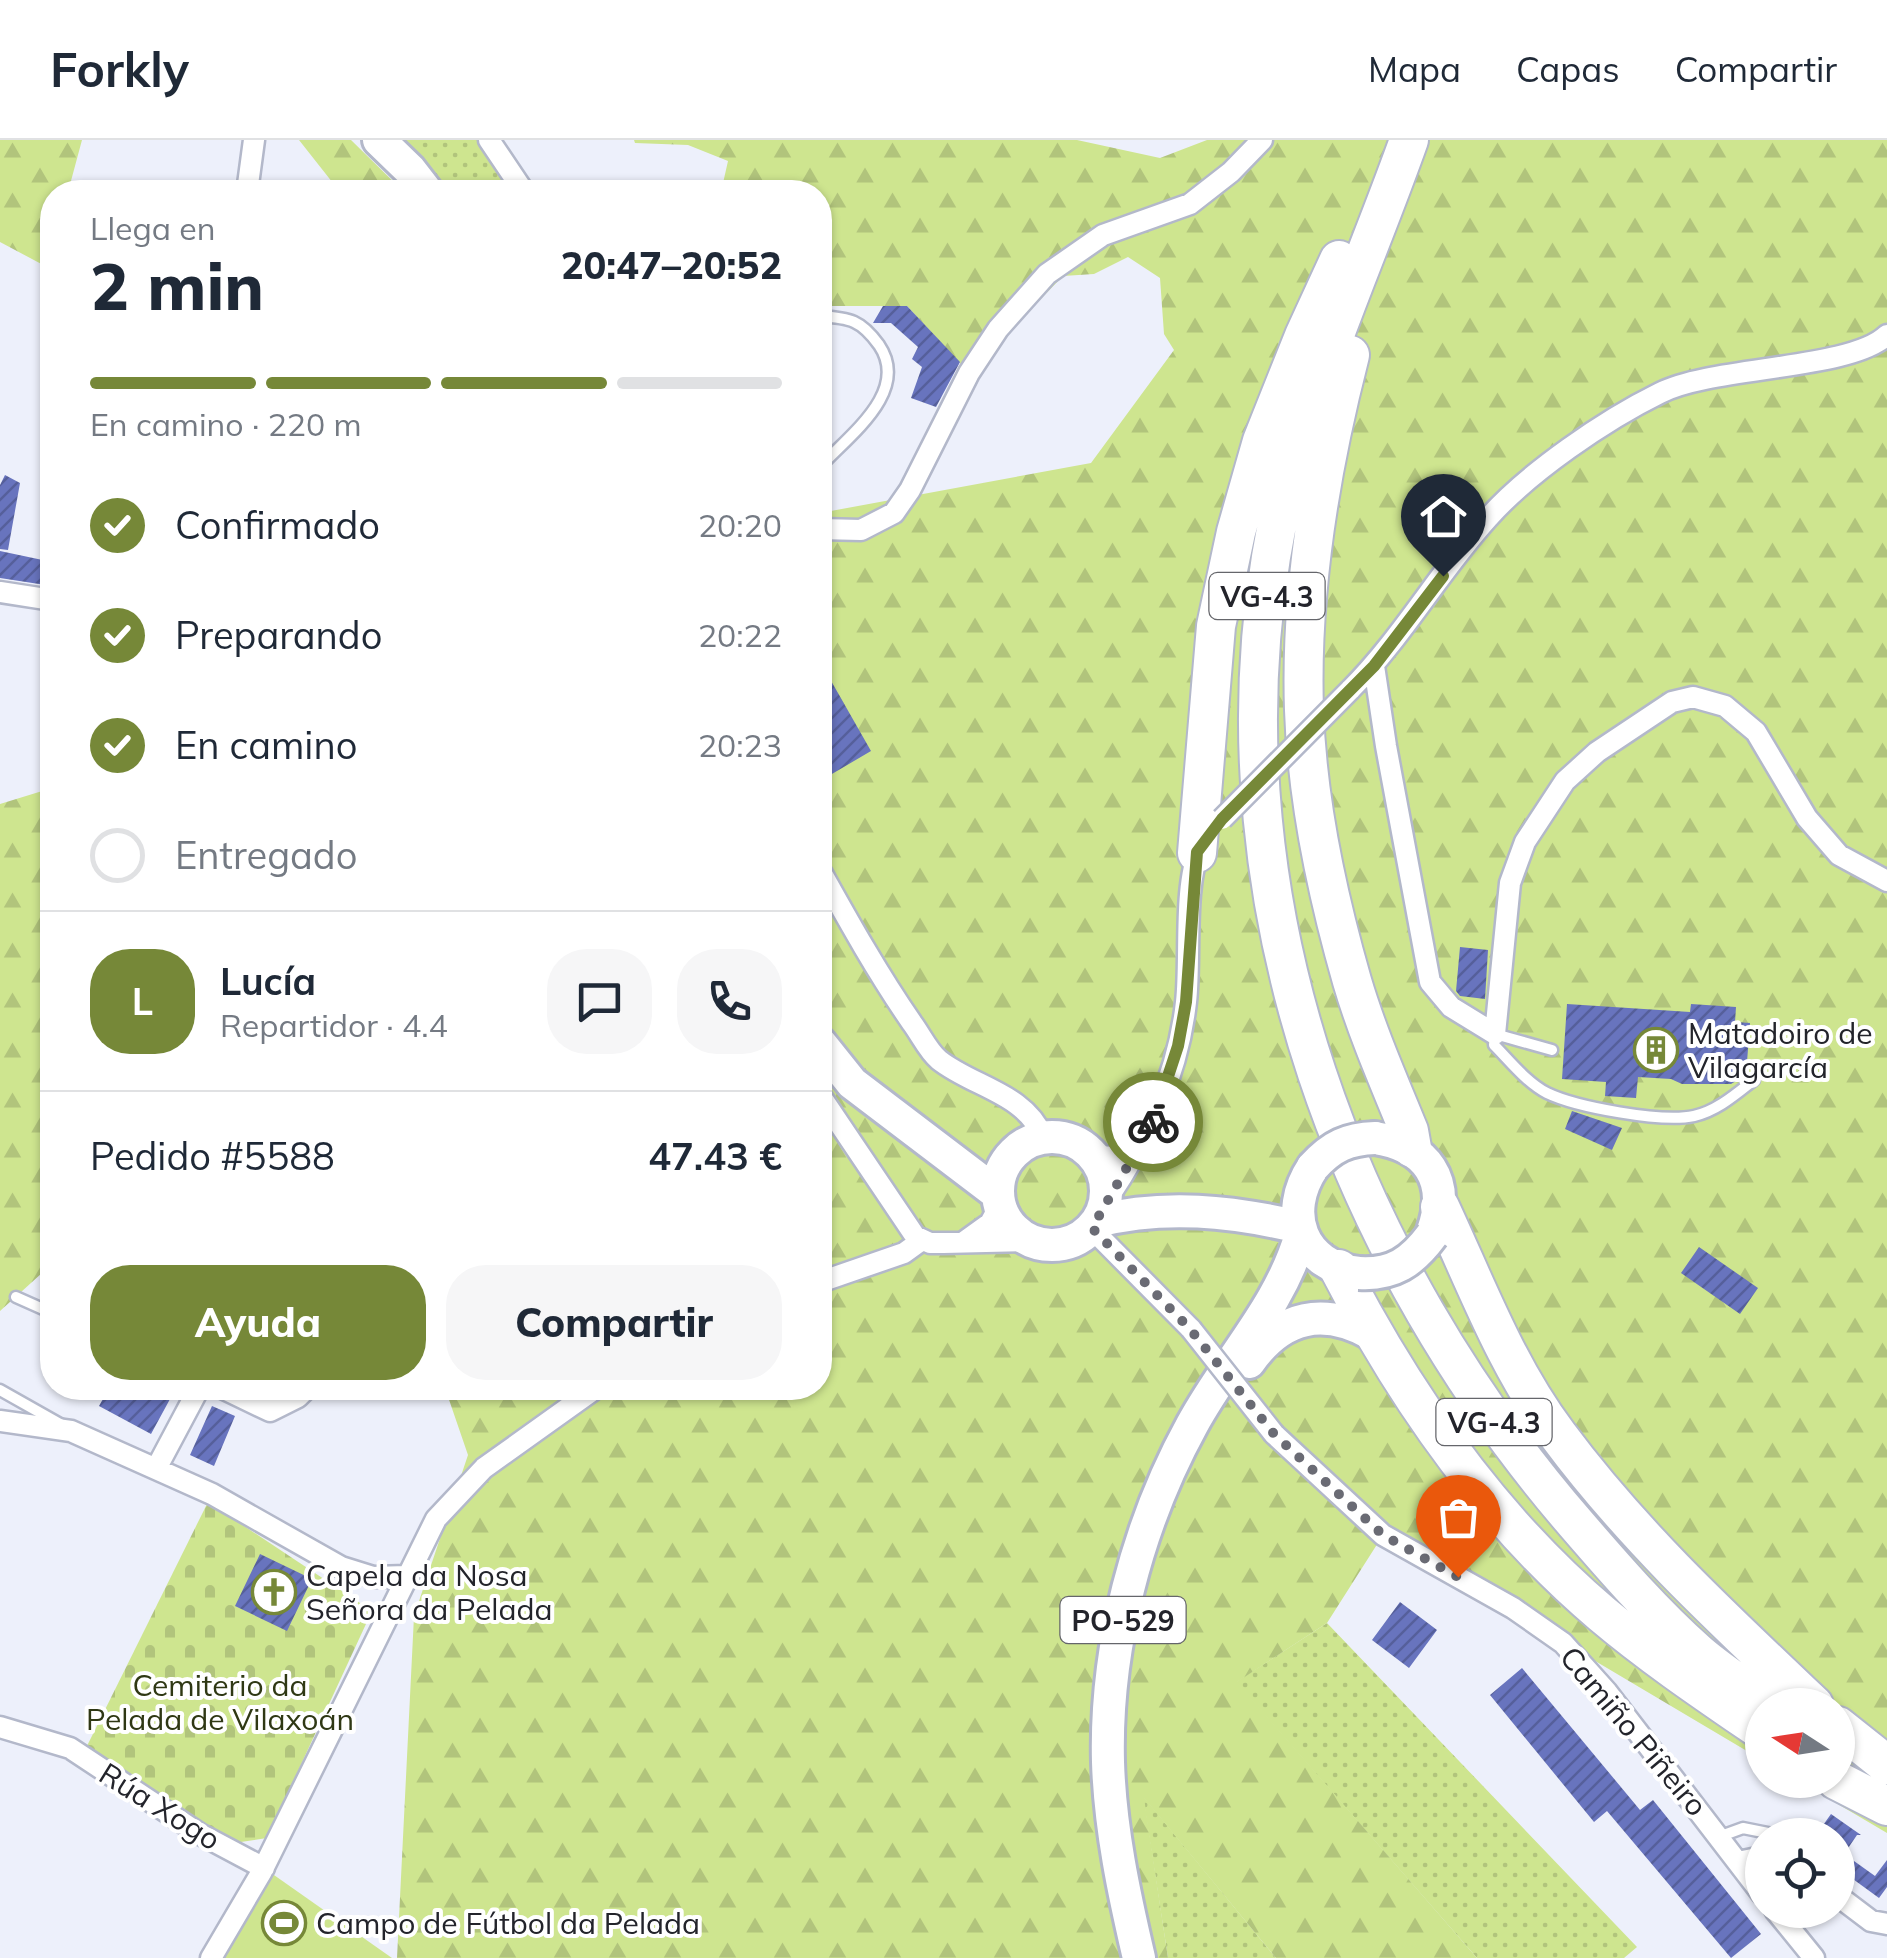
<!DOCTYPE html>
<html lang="es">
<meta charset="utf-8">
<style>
body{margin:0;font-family:Mulish,sans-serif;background:#f6f6f7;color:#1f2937;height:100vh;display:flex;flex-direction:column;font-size:38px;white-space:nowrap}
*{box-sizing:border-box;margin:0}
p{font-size:32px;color:#747a83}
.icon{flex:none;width:55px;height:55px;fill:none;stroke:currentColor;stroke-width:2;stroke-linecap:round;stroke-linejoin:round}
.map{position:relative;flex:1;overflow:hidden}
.drawer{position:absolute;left:40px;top:40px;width:792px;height:1220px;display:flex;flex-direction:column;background:#fff;border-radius:40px;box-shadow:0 2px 8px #0004}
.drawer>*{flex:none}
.needle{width:65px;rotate:282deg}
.tools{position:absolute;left:1745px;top:1548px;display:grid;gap:20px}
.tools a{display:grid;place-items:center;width:110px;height:110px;border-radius:50%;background:#fff;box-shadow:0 2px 8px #0004;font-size:50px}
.pin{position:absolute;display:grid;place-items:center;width:85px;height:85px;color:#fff;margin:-102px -42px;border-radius:50% 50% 50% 0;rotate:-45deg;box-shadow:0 0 10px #0007}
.pin .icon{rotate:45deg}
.courier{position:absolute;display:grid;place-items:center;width:100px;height:100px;margin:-50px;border:8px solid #768838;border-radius:50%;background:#fff;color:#222;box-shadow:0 2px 12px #0007}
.summary em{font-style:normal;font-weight:800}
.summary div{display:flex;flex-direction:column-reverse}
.summary{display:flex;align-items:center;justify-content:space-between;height:170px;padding:0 50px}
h1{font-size:65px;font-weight:800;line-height:75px}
.bar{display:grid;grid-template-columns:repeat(4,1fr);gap:15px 10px;align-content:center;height:120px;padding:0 50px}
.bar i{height:12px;border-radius:8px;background:#e0e1e3}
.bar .selected{background:#768838}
.bar p{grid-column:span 4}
.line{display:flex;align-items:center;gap:25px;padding:0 50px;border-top:2px solid #e0e1e3}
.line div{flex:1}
.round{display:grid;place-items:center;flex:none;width:105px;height:105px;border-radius:40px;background:#f6f6f7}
ol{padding:0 50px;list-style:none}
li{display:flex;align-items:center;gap:30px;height:110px}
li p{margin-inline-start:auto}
li .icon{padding:10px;border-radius:50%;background:#768838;color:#fff;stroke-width:4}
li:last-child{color:#747a83}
li i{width:55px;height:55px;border:5px solid #e0e1e3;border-radius:50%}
.button{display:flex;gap:20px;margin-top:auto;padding:20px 50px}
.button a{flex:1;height:115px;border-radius:40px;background:#768838;color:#fff;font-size:40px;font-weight:800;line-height:115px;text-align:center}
.button a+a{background:#f6f6f7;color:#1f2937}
header{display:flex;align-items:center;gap:60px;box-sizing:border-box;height:140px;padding:0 50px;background:#fff;border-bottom:2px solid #e0e1e3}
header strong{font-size:48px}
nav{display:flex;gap:55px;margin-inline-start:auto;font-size:35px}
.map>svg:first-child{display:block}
.grass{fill:url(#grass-dots)}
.forest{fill:url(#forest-firs)}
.cemetery{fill:url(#cemetery-stones)}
.park{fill:#cee58f}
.building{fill:url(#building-hatch)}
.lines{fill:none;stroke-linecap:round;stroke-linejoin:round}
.lane-casing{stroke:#b3b8ca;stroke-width:15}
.street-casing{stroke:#b3b8ca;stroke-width:25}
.primary-casing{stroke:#b3b8ca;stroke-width:38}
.highway-casing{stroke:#b3b8ca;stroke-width:42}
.lane{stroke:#fff;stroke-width:10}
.street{stroke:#fff;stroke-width:20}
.primary{stroke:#fff;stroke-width:32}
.highway{stroke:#fff;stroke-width:38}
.street-bridge-casing{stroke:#b3b8ca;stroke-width:25;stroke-linecap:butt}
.primary-bridge-casing{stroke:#b3b8ca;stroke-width:38;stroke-linecap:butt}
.street-bridge{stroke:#fff;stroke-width:20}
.primary-bridge{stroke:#fff;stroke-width:32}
.done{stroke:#6a6b74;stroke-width:10;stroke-dasharray:0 18}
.route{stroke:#768838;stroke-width:12}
.labels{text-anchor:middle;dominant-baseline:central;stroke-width:8;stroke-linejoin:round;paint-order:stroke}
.shield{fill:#fff;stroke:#65666b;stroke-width:2.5}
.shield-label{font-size:28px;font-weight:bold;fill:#23242b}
.poi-label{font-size:30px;fill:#23242b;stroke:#fff;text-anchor:start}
.park-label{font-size:30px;fill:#2f3814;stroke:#fff}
.street-label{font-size:30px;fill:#23242b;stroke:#fff}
</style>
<header>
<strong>Forkly</strong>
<nav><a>Mapa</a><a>Capas</a><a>Compartir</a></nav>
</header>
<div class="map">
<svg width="1887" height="1818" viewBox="0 0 1887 1818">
<defs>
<pattern id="grass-dots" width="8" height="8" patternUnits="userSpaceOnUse" patternTransform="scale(2.5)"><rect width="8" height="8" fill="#cee58f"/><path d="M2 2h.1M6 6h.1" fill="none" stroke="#b1c47c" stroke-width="1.8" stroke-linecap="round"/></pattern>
<pattern id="forest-firs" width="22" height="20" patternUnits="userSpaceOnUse" patternTransform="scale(2.5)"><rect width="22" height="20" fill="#cee58f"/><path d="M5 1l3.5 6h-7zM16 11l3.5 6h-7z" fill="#b1c47c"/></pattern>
<pattern id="cemetery-stones" width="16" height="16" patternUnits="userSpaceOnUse" patternTransform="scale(2.5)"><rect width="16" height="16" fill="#cee58f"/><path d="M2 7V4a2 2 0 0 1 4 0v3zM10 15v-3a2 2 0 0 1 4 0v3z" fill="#b1c47c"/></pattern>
<pattern id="building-hatch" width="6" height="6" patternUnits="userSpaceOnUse" patternTransform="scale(2.5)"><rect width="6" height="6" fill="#6874be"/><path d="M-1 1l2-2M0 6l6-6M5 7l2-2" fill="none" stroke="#555f9b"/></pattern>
</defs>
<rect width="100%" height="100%" fill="#edf0fb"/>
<path class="grass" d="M394 0H493L522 52H436Z
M1327 1483 1637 1807 1624 1818H1477L1236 1542Z
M1143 1656 1276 1818H1168Z"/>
<path class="forest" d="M0 0H82L68 52H52V109L47 127 0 102Z
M299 0H351L404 52H340Z
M634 0H1077L1160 18 1207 0H1887V1693L1797 1640H1838V1565H1762V1620L1383 1395 1327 1483 1237 1542 1477 1818H1276L1144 1658 1168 1818H397L414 1476 468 1315 445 1248H820V373L1091 323 1174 210 1164 194 1160 138 1128 117 1094 134 1063 136 969 233 907 166H820V52H721L728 21 688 5 635 3Z
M52 648V1124L0 1171V664Z"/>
<path class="cemetery" d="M208 1362 372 1471 267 1698 234 1703 84 1612Z"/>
<path class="park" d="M264 1728 392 1818H205Z"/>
<path class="building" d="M883 166H907L960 222 936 267 911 258 922 227 912 219 918 207 891 183H873Z
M5 335 20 343 8 410 0 409V345Z
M0 411 52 422V446L0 438Z
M830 539 871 611 820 641V545Z
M1460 807 1488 810 1485 859 1460 856 1456 851Z
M1567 864 1690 872 1691 864 1736 867 1735 882 1750 883 1746 935 1731 944H1682L1671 939 1638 937 1636 958 1605 956 1606 942 1562 939Z
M1572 971 1622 988 1612 1010 1565 989Z
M1699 1107 1758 1148 1740 1174 1681 1133Z
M109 1248H176L151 1294 99 1266Z
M212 1266 235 1276 214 1326 190 1315Z
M260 1414 312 1439 287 1491 235 1466Z
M1400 1462 1437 1490 1409 1528 1372 1500Z
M1522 1528 1640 1670 1653 1660 1761 1794 1731 1818 1607 1671 1594 1682 1490 1555Z
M1831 1674 1861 1695H1857L1840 1720 1838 1695H1816Z
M1887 1720V1747L1879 1758 1846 1734 1854 1721 1875 1736Z"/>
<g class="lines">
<defs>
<path id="lane" d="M820 176C850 178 861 180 879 205 911 252 848 296 820 327
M1552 910 1495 894 1494 905C1509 920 1527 943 1547 953 1576 967 1662 983 1694 976 1717 971 1736 954 1754 940
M16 1157 52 1173
M0 1250 62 1285
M1721 1696 1743 1688 1778 1695
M1838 1728 1839 1729"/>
<path id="street" d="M489 0 524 52
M247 52 254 0
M820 389 861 390 894 373 910 350 969 233 998 189 1047 134 1103 95 1190 64 1231 32 1262 0
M0 452 52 460
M1374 526 1386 606 1430 842 1451 867 1495 894 1510 743 1525 702 1565 641 1597 612 1672 562 1693 557 1725 566 1756 592 1807 678 1839 715 1887 741
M1350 550C1402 498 1439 432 1488 378 1529 332 1605 280 1660 253 1713 226 1851 230 1887 195
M820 730C849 782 878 834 912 883 921 895 928 911 939 920 973 947 1025 953 1043 997
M820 955 915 1096 930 1103H943L1030 1101
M1094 1016 1118 1017 1139 1006
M1106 1061C1147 1001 1178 935 1186 862 1191 819 1183 746 1200 708
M1091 1088 1191 1189
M965 1101 990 1083 1000 1065
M820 1142 904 1113 922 1100
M222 1248 270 1271 298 1257 307 1248
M0 1281 71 1291 212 1354 341 1427 373 1437 406 1436
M1274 1294 1383 1395 1513 1468 1563 1503 1607 1552 1762 1754
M157 1327 199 1248
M0 1587 70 1608 200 1694 264 1728
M1738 1722 1762 1717
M1838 1756 1871 1781 1887 1784
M1775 1770 1814 1818
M211 1818 261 1733 436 1379 484 1328 596 1248"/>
<path id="primary" d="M379 0 410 30 427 52
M820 903 852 943 998 1054
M998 1051a54 54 0 1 1 108 0a54 54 0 1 1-108 0Z
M1375 998C1427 1006 1451 1040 1433 1091
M1313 1027C1282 1073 1301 1126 1359 1133
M1097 1081C1165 1064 1231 1071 1299 1087
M1249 1222C1282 1175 1324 1167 1372 1194
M1139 1818C1124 1754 1110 1688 1108 1622 1105 1508 1137 1385 1192 1285 1227 1220 1281 1166 1301 1094"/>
<path id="highway" d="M1409 0C1360 138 1295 272 1271 417 1214 767 1349 1122 1577 1385 1615 1429 1654 1474 1698 1513 1720 1532 1745 1548 1769 1565
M1350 215C1320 331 1300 451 1304 570 1307 661 1327 754 1352 841 1367 892 1389 942 1409 991L1412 1008
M1197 713 1216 486 1236 392 1262 301 1304 196 1339 120
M1440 1067C1476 1144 1506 1226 1558 1295 1633 1396 1724 1480 1814 1565
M1339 1129C1405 1257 1491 1380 1602 1474 1653 1517 1708 1554 1762 1591
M1838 1586 1887 1625
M1836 1640 1887 1666"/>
</defs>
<use href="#lane" class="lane-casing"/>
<use href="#street" class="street-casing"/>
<use href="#primary" class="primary-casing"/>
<use href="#highway" class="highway-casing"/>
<use href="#lane" class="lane"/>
<use href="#street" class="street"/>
<use href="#primary" class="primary"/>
<use href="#highway" class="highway"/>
<defs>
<path id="street-bridge" d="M1222 679 1350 550
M1191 1189 1274 1294"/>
<path id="primary-bridge" d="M1313 1027C1332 1006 1348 999 1375 998
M1359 1133C1393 1135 1412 1122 1432 1095"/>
</defs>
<use href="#street-bridge" class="street-bridge-casing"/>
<use href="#primary-bridge" class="primary-bridge-casing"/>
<use href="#street-bridge" class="street-bridge"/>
<use href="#primary-bridge" class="primary-bridge"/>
</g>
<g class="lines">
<path class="done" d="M1153 982 1092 1088 1190 1189 1274 1294 1383 1395 1458 1437"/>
<path class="route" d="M1153 982 1178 906 1186 862 1197 712 1222 679 1374 526 1443 436"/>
</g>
<defs>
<symbol id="building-ring" viewBox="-11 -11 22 22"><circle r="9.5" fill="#fff" stroke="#768838" stroke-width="1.5"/><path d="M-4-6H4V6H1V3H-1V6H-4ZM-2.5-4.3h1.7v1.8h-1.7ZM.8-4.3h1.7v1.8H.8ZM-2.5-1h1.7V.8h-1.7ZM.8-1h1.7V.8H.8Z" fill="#768838"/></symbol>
<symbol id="church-ring" viewBox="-11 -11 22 22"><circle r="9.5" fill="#fff" stroke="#768838" stroke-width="1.5"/><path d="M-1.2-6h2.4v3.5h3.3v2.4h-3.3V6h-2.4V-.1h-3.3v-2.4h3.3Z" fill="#768838"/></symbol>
<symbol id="stadium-ring" viewBox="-11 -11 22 22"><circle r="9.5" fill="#fff" stroke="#768838" stroke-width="1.5"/><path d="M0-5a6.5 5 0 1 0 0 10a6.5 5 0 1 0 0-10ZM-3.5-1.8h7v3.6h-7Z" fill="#768838"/></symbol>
</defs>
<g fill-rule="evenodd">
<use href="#building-ring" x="1631" y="885" width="50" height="50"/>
<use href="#church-ring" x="249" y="1427" width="50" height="50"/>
<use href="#stadium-ring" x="259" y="1758" width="50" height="50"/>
</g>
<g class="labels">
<g class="shield">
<rect x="1209.5" y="433" width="115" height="46" rx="8"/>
<rect x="1436.5" y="1259" width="115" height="46" rx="8"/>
<rect x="1060.5" y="1457" width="125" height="46" rx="8"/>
</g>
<g class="shield-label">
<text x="1267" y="456">VG-4.3</text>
<text x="1494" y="1282">VG-4.3</text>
<text x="1123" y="1480">PO-529</text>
</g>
<g class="poi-label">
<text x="1688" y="893">Matadoiro de<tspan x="1688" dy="34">Vilagarcía</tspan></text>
<text x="306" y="1435">Capela da Nosa<tspan x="306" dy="34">Señora da Pelada</tspan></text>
<text x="316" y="1783">Campo de Fútbol da Pelada</text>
</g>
<g class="park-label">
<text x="220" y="1545">Cemiterio da<tspan x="220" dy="34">Pelada de Vilaxoán</tspan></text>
</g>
<g class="street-label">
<text transform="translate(1634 1591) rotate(50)">Camiño Piñeiro</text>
<text transform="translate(160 1666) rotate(32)">Rúa Xogo</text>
</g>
</g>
</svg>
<div class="tools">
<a><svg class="needle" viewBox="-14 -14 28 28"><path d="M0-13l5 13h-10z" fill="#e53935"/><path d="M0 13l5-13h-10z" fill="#747a83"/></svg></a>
<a><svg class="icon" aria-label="locate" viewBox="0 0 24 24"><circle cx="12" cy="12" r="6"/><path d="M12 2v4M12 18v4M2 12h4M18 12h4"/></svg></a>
</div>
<div class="pin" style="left:1458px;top:1437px;background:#ea580c"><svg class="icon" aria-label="bag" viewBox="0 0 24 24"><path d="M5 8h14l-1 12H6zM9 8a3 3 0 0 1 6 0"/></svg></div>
<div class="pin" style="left:1443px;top:436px;background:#1f2937"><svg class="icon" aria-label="home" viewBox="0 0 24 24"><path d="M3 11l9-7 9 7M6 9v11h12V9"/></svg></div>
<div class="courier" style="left:1153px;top:982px"><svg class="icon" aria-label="bike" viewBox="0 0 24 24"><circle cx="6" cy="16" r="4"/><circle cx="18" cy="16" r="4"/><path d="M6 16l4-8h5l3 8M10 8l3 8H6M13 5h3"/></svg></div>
<section class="drawer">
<div class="summary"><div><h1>2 min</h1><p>Llega en</p></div><em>20:47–20:52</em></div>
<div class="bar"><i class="selected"></i><i class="selected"></i><i class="selected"></i><i></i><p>En camino · 220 m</p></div>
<ol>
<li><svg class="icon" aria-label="check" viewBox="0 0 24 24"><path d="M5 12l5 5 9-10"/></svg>Confirmado<p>20:20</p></li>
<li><svg class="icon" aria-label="check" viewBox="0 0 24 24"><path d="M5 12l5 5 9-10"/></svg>Preparando<p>20:22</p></li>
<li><svg class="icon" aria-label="check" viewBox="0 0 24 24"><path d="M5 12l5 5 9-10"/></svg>En camino<p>20:23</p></li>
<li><i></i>Entregado</li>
</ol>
<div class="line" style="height:180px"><b class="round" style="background:#768838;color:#fff">L</b><div><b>Lucía</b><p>Repartidor · 4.4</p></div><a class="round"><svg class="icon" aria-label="chat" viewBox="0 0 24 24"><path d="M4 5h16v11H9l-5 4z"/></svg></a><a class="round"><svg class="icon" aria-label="phone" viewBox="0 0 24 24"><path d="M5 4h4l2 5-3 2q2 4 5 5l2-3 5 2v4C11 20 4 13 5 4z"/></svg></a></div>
<div class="line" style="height:130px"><div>Pedido #5588</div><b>47.43 €</b></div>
<div class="button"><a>Ayuda</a><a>Compartir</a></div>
</section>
</div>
